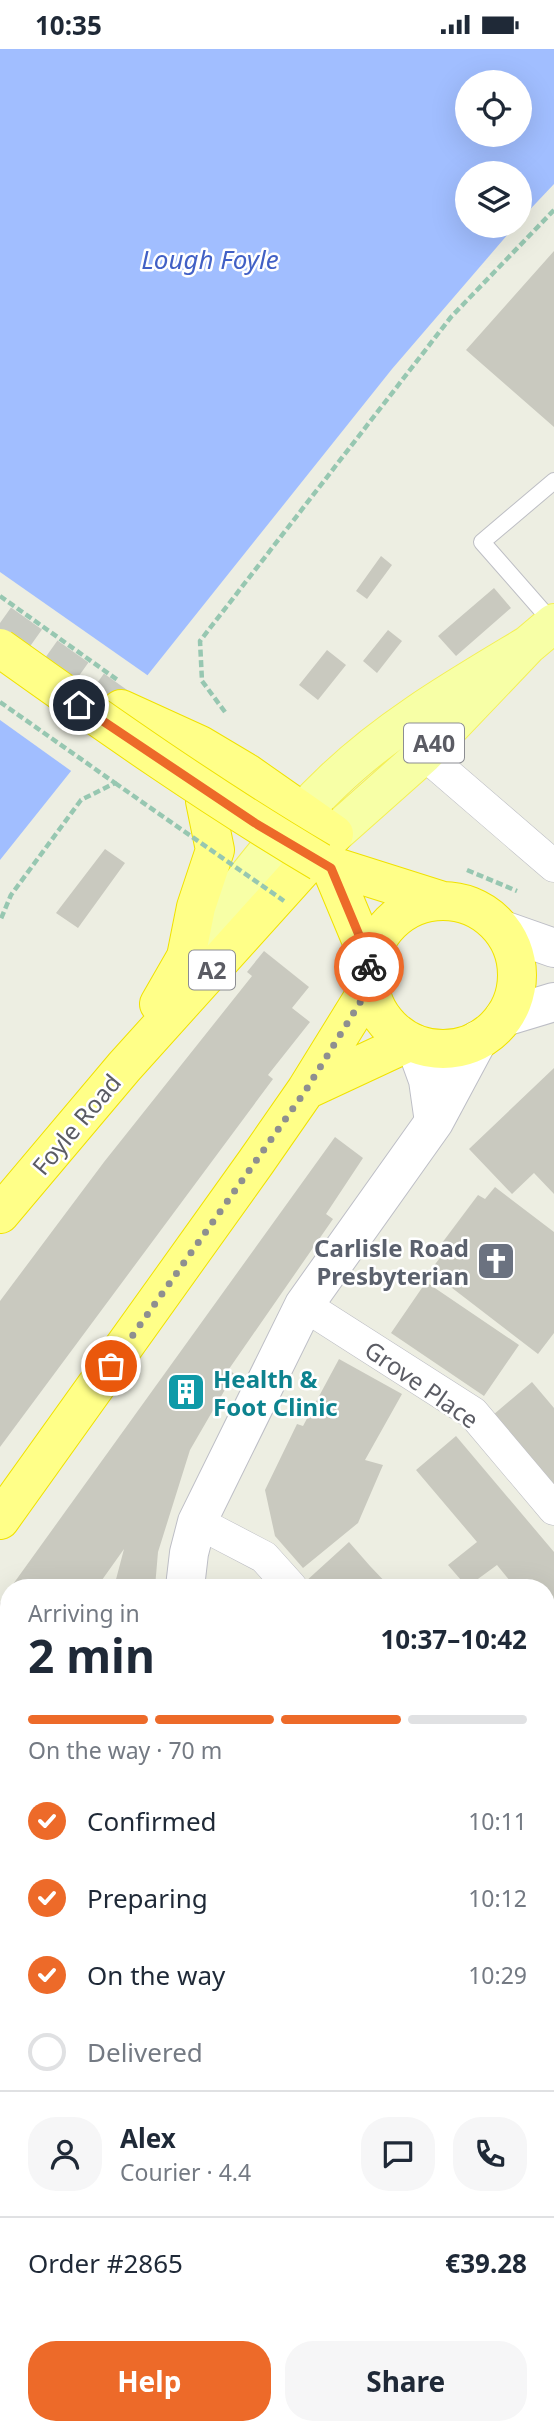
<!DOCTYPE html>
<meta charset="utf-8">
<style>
body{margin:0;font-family:"Noto Sans",sans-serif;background:#f6f6f7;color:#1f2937;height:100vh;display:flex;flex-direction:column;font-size:26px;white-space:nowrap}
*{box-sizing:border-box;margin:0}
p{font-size:23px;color:#747a83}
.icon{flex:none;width:38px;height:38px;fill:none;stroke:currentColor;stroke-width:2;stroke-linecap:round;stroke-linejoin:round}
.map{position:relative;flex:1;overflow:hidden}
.drawer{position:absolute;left:0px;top:1530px;width:555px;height:856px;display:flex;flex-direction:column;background:#fff;border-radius:28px 28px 0 0;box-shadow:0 7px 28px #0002}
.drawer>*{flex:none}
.controls{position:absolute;left:455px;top:21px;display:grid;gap:14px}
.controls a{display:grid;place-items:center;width:77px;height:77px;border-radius:50%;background:#fff;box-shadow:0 7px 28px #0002;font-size:35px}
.pin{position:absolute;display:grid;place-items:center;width:60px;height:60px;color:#fff;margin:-30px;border:4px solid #fff;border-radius:50%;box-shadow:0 2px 7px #0007}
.courier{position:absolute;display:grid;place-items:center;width:70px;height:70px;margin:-35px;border:5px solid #ed6a29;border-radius:50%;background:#fff;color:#222;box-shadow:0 2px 9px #0007}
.overview em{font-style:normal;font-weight:700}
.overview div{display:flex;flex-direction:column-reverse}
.overview{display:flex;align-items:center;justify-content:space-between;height:119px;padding:0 28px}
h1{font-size:46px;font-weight:700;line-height:52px}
.bar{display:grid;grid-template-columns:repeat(4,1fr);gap:10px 7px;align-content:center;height:84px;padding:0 28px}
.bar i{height:9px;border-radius:5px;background:#e0e1e3}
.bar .on{background:#ed6a29}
.bar p{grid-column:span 4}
.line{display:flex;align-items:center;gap:18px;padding:0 28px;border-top:2px solid #e0e1e3}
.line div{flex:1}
.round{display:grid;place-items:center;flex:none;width:74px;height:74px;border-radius:28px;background:#f6f6f7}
ol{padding:0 28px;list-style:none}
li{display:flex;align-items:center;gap:21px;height:77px}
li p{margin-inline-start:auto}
li .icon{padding:7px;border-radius:50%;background:#ed6a29;color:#fff;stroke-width:4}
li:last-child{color:#747a83}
li i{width:38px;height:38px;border:4px solid #e0e1e3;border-radius:50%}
.cta{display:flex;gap:14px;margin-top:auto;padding:14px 28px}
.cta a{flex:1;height:80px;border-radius:28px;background:#ed6a29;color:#fff;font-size:28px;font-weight:700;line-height:80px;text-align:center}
.cta a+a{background:#f6f6f7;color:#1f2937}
.status{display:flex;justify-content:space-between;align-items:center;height:49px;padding:0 35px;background:#fff;direction:ltr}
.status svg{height:19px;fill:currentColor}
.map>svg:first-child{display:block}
.water{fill:#a1beff;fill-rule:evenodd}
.pier{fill:#edeee2}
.building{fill:#c9c9bf}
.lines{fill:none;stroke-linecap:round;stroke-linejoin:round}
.highway-tunnel{stroke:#c8cac2;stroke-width:38;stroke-dasharray:38 19;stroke-linecap:butt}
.lane-casing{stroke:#bdbec4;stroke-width:18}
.street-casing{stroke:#bdbec4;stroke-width:33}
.secondary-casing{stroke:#bdbec6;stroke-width:40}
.primary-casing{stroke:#f4f055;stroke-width:40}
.highway-casing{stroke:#f0e200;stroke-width:40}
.path{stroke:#97c7b1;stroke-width:4.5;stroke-dasharray:7 3.5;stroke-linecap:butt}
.lane{stroke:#fff;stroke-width:16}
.street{stroke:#fff;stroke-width:32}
.secondary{stroke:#fff;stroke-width:38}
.primary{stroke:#f7ffa6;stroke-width:38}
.highway{stroke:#ff8;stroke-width:38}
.highway-bridge-casing{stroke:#f0e200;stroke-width:40;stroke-linecap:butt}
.path-bridge{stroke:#97c7b1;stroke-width:4.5;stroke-dasharray:7 3.5;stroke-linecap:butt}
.highway-bridge{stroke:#ff8;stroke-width:38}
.done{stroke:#8e8f90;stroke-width:7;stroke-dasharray:0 12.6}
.route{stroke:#ed6a29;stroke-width:9}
.labels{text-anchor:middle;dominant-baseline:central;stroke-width:5;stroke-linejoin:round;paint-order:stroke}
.shield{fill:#fff;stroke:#8c8d92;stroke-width:2}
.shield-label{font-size:23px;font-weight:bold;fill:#5b5c64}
.street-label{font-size:24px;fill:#5b5c64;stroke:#fff}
.worship-label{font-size:24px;font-weight:bold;fill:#5b616d;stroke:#fff;text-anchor:end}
.culture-label{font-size:24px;font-weight:bold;fill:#0d838f;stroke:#fff;text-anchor:start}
.water-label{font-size:26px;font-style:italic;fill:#4160c5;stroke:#fff}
</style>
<div class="status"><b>10:35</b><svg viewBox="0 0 49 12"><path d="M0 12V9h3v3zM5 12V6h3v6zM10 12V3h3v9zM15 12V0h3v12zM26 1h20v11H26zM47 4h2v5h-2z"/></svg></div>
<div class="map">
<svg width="554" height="2384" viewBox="0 0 554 2384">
<rect width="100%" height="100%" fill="#edeee2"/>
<path class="water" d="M0 0H554V135L520 171V124H467V177H515L392 320 0 811ZM467 33H520V86H467Z"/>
<path class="pier" d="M0 523 150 628 74 724 0 671Z"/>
<path class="building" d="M554 202V378L466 301Z
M381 507 392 516 367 550 356 542Z
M494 539 511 559 456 607 438 587Z
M388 581 402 592 377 624 363 612Z
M327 601 346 616 318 651 299 636Z
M105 800 125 814 78 879 56 864Z
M264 902 309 938 292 959 310 973 268 1026 273 1030 0 1398V1252L104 1113 252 927 247 923Z
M554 1019V1145L534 1124 512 1145 469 1100Z
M335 1088 363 1109 326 1165 333 1170 229 1320 234 1325 190 1401 158 1503 155 1538H114L124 1500 97 1538H11Z
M495 1138 554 1183V1284L538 1305 430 1222 445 1202 439 1198 478 1146 485 1150Z
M426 1233 519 1296 484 1347 391 1284Z
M339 1310 402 1345 365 1411 383 1416 358 1474 303 1519 275 1487 265 1441 297 1375 303 1377Z
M532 1333 554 1359V1439L493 1366Z
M456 1387 554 1503V1584L546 1575V1538H515L497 1516 467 1538 448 1516 477 1493 416 1421Z
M349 1493 370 1517 390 1538H311L305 1533Z
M9 1541V1576L0 1570V1554Z
M554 1591V1632L551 1635 546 1629V1598Z
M0 1595 9 1601V1660L0 1674Z
M546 1685 554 1696V1787L546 1776Z
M554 1951V2100L546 2108V1959Z
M546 2117 554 2124V2273L546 2281Z
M9 2208V2337L0 2346V2211Z
M546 2351 554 2357V2384L484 2382 488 2376H546Z
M248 2376H316L318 2384H250Z
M404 2376H449L451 2384H406Z"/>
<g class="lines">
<path class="highway-tunnel" d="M0 574 121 660"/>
<defs>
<path id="lane" d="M553 574 482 493 554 432
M0 1999 9 2005
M0 2165 9 2162
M0 2364 9 2360"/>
<path id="street" d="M424 705 554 817
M304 1256 473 1364 554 1460
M197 1473 264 1508 291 1538
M546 1819 554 1828
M546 1913 554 1906"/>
<path id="secondary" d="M503 881 554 899
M504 968 554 953
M415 995 428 1031 434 1073
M185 1538 189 1504 197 1473 304 1256 434 1073 478 991
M363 2376 365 2384"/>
<path id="primary" d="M334 785 424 705 528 596 554 574
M186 908C232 848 277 785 332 733 390 677 460 637 528 596"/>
<path id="highway" d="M320 813 440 851
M331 819 369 910
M369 926a74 74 0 1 1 148 0a74 74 0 1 1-148 0Z
M159 955 186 908 196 858 215 801 205 752
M306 1041 409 993
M0 1165 124 1018 334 785 247 724 200 696 121 660
M0 1471 256 1113 306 1041 369 939"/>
</defs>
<use href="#lane" class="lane-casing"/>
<use href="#street" class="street-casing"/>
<use href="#secondary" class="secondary-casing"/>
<use href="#primary" class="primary-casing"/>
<use href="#highway" class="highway-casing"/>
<path class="path" d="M0 653 115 734 81 751 11 846 0 872
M225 663 202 632 200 592 451 268 554 161
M467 821 517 842"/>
<use href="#lane" class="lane"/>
<use href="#street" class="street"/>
<use href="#secondary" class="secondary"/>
<use href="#primary" class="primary"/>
<use href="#highway" class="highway"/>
<defs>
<path id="highway-bridge" d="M0 599C105 674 210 748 320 813"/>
</defs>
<use href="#highway-bridge" class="highway-bridge-casing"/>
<path class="path-bridge" d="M0 547 119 632
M115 734 284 852"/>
<use href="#highway-bridge" class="highway-bridge"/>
</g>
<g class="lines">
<path class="done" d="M111 1317 306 1041 369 939V918"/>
<path class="route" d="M79 656 255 774 331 819 369 910V918"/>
</g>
<defs>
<symbol id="church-square" viewBox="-11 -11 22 22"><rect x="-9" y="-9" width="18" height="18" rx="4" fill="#6b7280" stroke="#fff"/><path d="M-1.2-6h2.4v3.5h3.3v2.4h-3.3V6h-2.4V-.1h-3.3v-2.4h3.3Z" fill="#fff"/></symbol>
<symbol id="building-square" viewBox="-11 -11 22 22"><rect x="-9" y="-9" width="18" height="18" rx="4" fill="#0f9aa8" stroke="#fff"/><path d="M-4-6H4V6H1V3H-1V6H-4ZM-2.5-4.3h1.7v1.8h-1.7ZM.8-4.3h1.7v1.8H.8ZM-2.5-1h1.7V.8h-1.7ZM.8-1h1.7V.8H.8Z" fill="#fff"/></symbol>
</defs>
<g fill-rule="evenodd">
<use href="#church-square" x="474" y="1190" width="44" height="44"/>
<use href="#building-square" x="164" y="1321" width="44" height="44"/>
</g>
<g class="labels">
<g class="shield">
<rect x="404" y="674.5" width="60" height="39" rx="5"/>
<rect x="189" y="901.5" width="46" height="39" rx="5"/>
</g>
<g class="shield-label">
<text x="434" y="694">A40</text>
<text x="212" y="921">A2</text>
</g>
<g class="street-label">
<text transform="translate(76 1075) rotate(-50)">Foyle Road</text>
<text transform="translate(422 1335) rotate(35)">Grove Place</text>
</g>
<g class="worship-label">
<text x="469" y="1198">Carlisle Road<tspan x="469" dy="28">Presbyterian</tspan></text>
</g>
<g class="culture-label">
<text x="213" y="1329">Health &amp;<tspan x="213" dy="28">Foot Clinic</tspan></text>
</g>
<g class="water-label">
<text x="210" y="210">Lough Foyle</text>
</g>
</g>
</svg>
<div class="controls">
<a><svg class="icon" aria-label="locate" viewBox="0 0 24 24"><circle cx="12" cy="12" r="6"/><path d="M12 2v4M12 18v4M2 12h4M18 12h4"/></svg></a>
<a><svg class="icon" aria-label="layers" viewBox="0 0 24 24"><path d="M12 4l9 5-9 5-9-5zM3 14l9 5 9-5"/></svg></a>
</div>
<div class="pin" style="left:111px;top:1317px;background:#ea580c"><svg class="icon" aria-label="bag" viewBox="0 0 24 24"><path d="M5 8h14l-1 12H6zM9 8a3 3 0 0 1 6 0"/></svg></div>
<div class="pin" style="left:79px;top:656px;background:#1f2937"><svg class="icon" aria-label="home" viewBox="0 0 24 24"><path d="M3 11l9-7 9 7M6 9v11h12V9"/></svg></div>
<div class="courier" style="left:369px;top:918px"><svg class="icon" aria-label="bike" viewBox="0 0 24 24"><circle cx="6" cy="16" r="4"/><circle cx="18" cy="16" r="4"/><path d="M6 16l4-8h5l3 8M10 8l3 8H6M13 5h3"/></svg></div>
<section class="drawer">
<div class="overview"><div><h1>2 min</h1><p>Arriving in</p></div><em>10:37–10:42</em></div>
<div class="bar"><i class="on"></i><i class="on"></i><i class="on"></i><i></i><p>On the way · 70 m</p></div>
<ol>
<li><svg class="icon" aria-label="check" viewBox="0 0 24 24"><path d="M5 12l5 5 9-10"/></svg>Confirmed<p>10:11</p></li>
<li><svg class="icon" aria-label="check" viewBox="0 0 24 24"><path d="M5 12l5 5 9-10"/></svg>Preparing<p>10:12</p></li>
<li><svg class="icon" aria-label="check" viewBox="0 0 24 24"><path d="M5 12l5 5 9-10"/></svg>On the way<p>10:29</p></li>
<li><i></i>Delivered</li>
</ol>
<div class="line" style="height:126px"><a class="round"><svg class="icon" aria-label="person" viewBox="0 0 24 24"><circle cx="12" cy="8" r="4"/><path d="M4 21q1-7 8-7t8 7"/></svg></a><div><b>Alex</b><p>Courier · 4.4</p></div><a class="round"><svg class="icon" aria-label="chat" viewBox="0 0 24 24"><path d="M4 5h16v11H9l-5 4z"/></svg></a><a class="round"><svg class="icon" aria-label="phone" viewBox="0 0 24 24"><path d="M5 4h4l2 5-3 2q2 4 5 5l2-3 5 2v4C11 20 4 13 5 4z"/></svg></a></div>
<div class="line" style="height:91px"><div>Order #2865</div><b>€39.28</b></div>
<div class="cta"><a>Help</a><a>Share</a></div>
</section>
</div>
